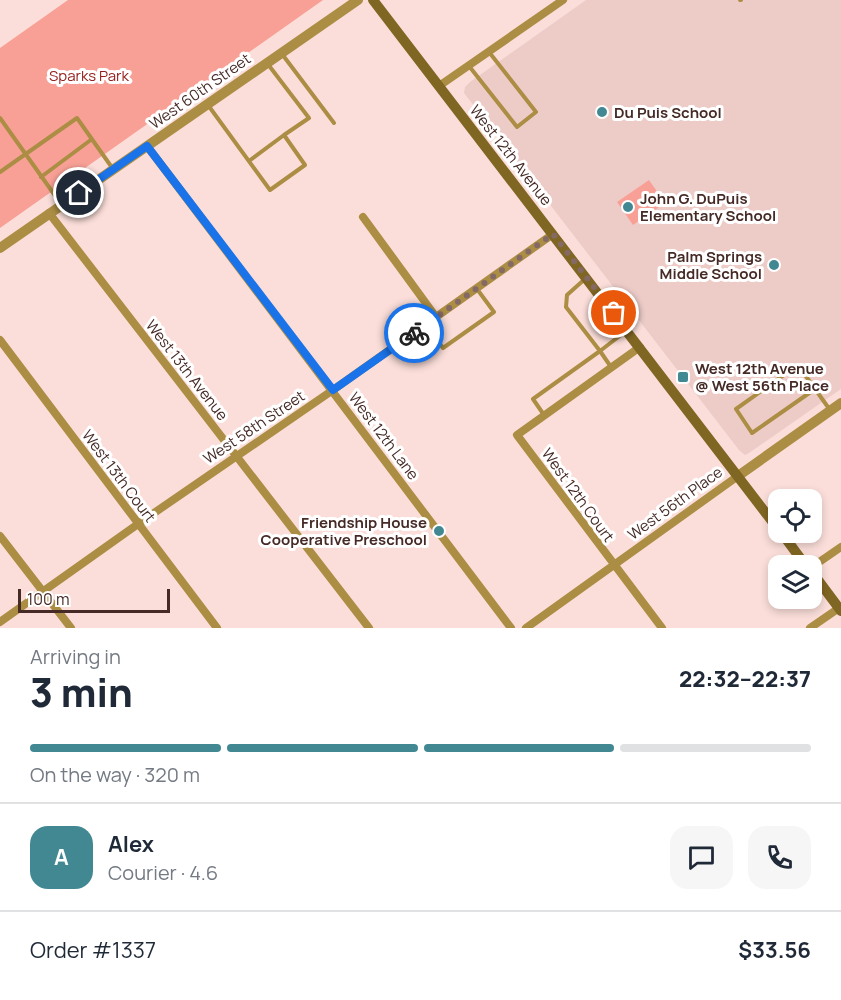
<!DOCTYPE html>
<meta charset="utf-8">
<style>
body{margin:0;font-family:Manrope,sans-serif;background:#f6f6f7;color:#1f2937;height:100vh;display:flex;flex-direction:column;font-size:22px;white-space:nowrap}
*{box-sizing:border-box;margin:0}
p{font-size:20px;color:#747a83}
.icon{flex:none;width:33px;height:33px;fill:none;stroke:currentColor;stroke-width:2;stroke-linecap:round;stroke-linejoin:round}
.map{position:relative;height:628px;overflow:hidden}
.side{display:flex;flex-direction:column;background:#fff;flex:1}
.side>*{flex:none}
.controls{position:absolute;left:768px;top:489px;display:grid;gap:12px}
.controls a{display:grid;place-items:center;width:54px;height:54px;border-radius:12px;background:#fff;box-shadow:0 3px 9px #0003;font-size:30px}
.scale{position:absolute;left:18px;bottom:15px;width:152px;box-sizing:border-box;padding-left:6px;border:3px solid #452a26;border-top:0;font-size:16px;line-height:21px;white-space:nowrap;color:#452a26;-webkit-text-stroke:4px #fff;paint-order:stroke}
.pin{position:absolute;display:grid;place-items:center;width:51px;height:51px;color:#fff;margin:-26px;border:3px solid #fff;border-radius:50%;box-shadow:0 2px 6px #0007}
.courier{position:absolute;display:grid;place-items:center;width:60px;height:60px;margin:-30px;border:4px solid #1a73e8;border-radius:50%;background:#fff;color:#222;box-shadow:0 2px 8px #0007}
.head em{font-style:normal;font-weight:800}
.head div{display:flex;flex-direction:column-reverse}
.head{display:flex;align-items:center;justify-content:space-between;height:102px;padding:0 30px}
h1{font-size:39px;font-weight:800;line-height:45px}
.bar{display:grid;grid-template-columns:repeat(4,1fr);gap:9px 6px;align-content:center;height:72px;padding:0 30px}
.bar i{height:8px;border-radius:4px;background:#e0e1e3}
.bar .selected{background:#428892}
.bar p{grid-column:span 4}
.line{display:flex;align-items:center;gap:15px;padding:0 30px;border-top:2px solid #e0e1e3}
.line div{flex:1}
.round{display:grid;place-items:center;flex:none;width:63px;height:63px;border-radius:18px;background:#f6f6f7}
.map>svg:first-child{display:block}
.built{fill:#edccc8}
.green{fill:#f8a096}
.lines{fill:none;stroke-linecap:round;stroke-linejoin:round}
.service{stroke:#ab8d44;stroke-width:4}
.minor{stroke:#ab8d44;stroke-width:8}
.tertiary{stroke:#ab8d44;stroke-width:10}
.secondary{stroke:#806623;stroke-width:10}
.done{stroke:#856965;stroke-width:6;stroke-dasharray:0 10.8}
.route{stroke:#1a73e8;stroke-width:8}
.poi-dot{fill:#428892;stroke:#fff;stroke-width:2}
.labels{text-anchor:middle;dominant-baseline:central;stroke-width:6;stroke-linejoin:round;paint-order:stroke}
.park-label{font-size:15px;fill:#95211e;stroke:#fff}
.street-label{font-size:15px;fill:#452a26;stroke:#fff}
.poi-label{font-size:15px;font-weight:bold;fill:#452a26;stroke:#fff;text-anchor:start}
</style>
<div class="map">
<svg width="841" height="628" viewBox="0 0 841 628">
<rect width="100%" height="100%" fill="#fbded9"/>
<path class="built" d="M586 0H841V389L749 453 745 455 739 450 464 93 465 87 470 82Z"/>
<path class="green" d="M68 0H323L0 228V48Z
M649 180 665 203 633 225 617 202Z"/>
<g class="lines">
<path class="service" d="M740 0H741
M282 54 334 123
M469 66 517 127 536 112 489 52
M208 105 270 190 305 165 284 135 309 118 267 63
M0 118 61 204
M249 161 284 135
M0 172 77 118 113 169
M41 177 92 139
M586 278 567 295 566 307 600 351 626 331
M426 324 443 348 494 312 477 289
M815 389 752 433 736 409 798 365 830 410
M544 415 533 399 600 351 611 367"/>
<path class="minor" d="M439 86 563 0
M147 146 511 628
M49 213 369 628
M363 217 436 317
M0 340 217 628
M640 347 517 435 662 628
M0 536 71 628
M812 567 841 547
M0 622 138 524 333 390 553 234
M526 628 738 476
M810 628 839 608"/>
<path class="tertiary" d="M0 248 358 0
M738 476 841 403"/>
<path class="secondary" d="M373 0 778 529
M781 532 806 566
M812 572 841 611"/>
</g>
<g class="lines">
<path class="done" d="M414 333 553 234 614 313"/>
<path class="route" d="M79 193 147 146 333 390 414 333"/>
</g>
<g class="poi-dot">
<circle cx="602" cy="112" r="6"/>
<circle cx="628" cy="207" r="6"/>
<circle cx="774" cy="265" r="6"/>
<rect x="677" y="371" width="12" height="12" rx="3"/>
<circle cx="439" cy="531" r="6"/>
</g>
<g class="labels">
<g class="park-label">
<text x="89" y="75">Sparks Park</text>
</g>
<g class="street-label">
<text transform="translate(200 91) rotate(-35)">West 60th Street</text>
<text transform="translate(511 155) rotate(52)">West 12th Avenue</text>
<text transform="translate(187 370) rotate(52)">West 13th Avenue</text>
<text transform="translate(254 427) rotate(-34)">West 58th Street</text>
<text transform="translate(384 436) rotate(53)">West 12th Lane</text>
<text transform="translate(119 476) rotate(53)">West 13th Court</text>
<text transform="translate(578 495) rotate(54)">West 12th Court</text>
<text transform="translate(675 503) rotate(-36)">West 56th Place</text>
</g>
<g class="poi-label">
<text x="614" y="112">Du Puis School</text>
<text x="640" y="198">John G. DuPuis<tspan x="640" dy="17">Elementary School</tspan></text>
<text x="762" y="256" text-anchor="end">Palm Springs<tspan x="762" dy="17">Middle School</tspan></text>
<text x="695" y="368">West 12th Avenue<tspan x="695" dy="17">@ West 56th Place</tspan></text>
<text x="427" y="522" text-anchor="end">Friendship House<tspan x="427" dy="17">Cooperative Preschool</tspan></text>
</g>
</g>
</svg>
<div class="controls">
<a><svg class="icon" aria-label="locate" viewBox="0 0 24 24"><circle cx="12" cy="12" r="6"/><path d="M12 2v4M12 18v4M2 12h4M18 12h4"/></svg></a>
<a><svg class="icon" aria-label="layers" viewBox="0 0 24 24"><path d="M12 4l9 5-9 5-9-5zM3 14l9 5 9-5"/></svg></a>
</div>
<div class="scale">100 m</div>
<div class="pin" style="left:614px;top:313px;background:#ea580c"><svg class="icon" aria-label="bag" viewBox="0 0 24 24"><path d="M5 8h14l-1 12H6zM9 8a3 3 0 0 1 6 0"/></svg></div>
<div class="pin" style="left:79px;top:193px;background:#1f2937"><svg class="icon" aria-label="home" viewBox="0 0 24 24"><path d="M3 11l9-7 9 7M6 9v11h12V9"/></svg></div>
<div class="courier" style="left:414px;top:333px"><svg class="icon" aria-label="bike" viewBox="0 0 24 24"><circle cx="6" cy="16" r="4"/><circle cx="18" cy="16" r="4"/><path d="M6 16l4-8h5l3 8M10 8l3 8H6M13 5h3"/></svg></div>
</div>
<section class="side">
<div class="head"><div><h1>3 min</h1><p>Arriving in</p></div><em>22:32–22:37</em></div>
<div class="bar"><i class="selected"></i><i class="selected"></i><i class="selected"></i><i></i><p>On the way · 320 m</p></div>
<div class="line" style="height:108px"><b class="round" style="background:#428892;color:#fff">A</b><div><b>Alex</b><p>Courier · 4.6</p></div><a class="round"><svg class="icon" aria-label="chat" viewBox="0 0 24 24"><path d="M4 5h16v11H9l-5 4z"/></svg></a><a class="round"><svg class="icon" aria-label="phone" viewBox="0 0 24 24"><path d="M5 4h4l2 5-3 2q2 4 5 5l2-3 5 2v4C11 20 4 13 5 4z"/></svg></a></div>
<div class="line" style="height:78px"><div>Order #1337</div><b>$33.56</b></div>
</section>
